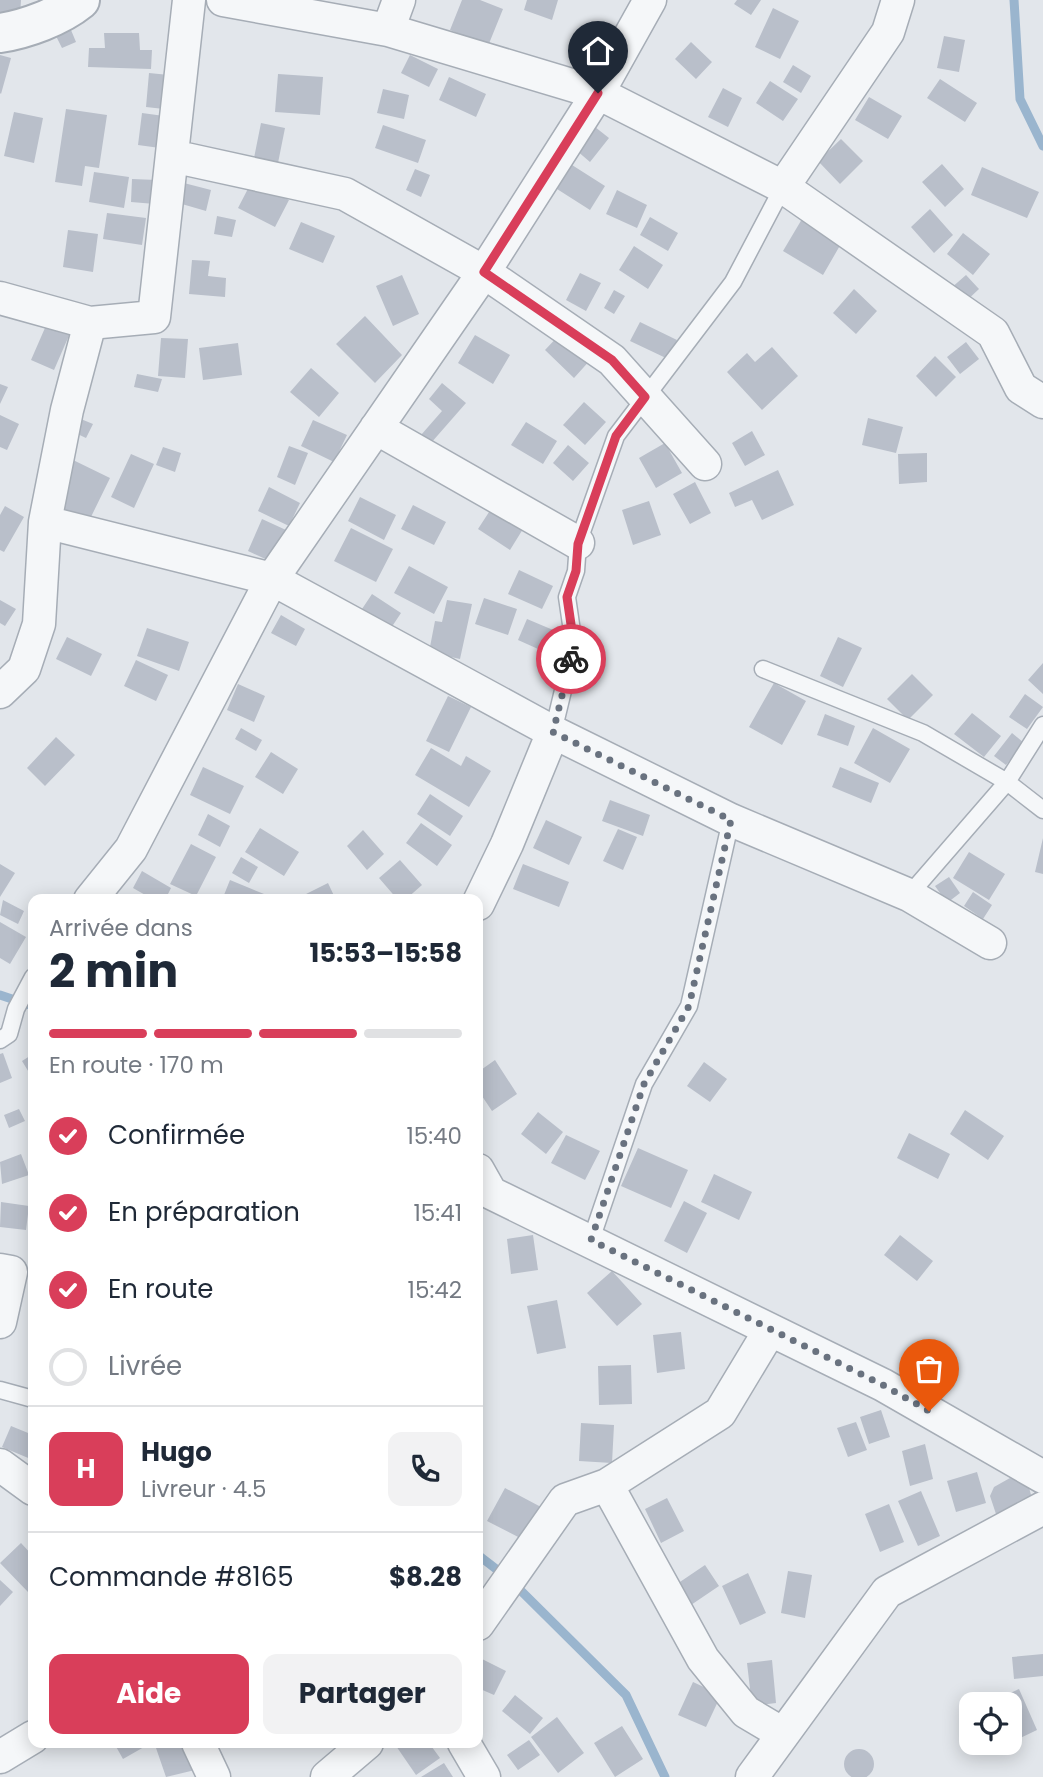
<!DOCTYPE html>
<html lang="fr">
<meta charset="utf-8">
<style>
body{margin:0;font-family:Poppins,sans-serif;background:#f2f2f3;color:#1f2937;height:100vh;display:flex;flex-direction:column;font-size:26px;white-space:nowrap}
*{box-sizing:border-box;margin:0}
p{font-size:23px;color:#747a83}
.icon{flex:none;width:38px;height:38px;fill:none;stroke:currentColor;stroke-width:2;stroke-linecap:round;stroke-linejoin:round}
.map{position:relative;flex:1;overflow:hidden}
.sheet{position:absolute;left:28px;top:894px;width:455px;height:854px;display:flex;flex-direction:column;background:#fff;border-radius:14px;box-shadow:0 4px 18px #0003}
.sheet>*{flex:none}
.tools{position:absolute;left:959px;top:1692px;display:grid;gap:14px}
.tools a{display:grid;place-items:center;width:63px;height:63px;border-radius:14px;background:#fff;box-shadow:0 4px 18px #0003;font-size:35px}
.pin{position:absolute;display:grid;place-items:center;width:60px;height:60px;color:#fff;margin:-72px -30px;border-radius:50% 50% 50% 0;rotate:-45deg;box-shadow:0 0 7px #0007}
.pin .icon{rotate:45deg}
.courier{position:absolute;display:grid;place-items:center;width:70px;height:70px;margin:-35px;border:5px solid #d93e5a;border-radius:50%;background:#fff;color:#222;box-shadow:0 2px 9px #0007}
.summary em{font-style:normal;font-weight:700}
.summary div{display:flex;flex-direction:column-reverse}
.summary{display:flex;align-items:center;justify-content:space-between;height:119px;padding:0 21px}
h1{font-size:46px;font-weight:700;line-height:52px}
.bar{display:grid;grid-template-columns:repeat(4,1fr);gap:10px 7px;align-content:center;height:84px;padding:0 21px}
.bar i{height:9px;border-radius:5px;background:#e0e1e3}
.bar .selected{background:#d93e5a}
.bar p{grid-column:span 4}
.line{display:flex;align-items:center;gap:18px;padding:0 21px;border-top:2px solid #e0e1e3}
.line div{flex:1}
.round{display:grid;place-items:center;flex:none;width:74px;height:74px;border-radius:14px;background:#f2f2f3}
ol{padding:0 21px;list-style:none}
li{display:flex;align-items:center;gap:21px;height:77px}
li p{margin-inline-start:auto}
li .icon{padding:7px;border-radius:50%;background:#d93e5a;color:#fff;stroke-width:4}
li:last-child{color:#747a83}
li i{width:38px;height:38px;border:4px solid #e0e1e3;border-radius:50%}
.button{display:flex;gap:14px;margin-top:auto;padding:14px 21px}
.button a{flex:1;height:80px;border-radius:14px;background:#d93e5a;color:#fff;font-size:28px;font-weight:700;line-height:80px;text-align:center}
.button a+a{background:#f2f2f3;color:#1f2937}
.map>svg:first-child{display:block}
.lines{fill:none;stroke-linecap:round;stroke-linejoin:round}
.stream{stroke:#9ab5ce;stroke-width:9}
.building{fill:#b9bfca}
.service-casing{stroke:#a6adb6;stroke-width:19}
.minor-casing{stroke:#a6adb6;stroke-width:35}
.tertiary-casing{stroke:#a6adb6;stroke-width:42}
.service{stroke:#f5f7f9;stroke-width:16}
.minor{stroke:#f5f7f9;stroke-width:32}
.tertiary{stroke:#f5f7f9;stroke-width:38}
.done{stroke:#69727f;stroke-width:7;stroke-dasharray:0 12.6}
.route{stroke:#d93e5a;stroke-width:9}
</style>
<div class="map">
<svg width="1043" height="1777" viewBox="0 0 1043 1777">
<rect width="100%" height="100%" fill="#e2e6eb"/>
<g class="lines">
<path class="stream" d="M1014 0 1020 99 1043 146
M0 995 33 1006
M478 1555 509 1579 626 1695 665 1777"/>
</g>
<path class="building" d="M0 0H21L20 17 0 16Z
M462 0H480L503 9 488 46 450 30Z
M527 0H558L552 20 524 10Z
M737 0H761L751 15 734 4Z
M773 8 799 21 780 59 755 47Z
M71 30 76 42 62 48 56 36Z
M104 33H139L140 50H152L151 69 88 67 89 48H105Z
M944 36 965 40 959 72 937 68Z
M691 42 712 62 696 79 675 59Z
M0 55 11 58 1 94 0 93Z
M410 55 438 69 429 87 401 73Z
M793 65 811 76 801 93 783 82Z
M149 73 169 75 164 109 146 107Z
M278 74 323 77 320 115 275 112Z
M449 77 486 94 476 117 439 100Z
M940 79 977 103 965 122 927 98Z
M770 81 798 99 783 121 756 103Z
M723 88 742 98 728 127 708 117Z
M383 89 409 95 404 119 377 113Z
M869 97 902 116 888 139 855 120Z
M66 109 107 115 99 168 85 166 82 186 55 182Z
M14 112 43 118 34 163 4 156Z
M142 113 164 116 160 148 138 145Z
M261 123 285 128 277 168 253 163Z
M383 125 426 140 418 163 375 148Z
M595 127 609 138 590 162 576 150Z
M841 139 863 161 840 184 818 161Z
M942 164 964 189 945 207 922 182Z
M572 165 605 186 590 210 557 189Z
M982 167 1039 192 1027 218 971 195Z
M415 169 430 175 421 197 406 190Z
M94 172 129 177 124 208 89 202Z
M132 179 157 180 155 204 131 202Z
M252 181 289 200 275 227 238 208Z
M180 182 211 190 206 211 175 202Z
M617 190 647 205 637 228 606 214Z
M930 209 953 235 934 253 911 227Z
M107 213 146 218 142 245 103 239Z
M217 216 236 220 232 237 214 234Z
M650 217 678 233 668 251 640 235Z
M802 219 842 242 823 275 783 251Z
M301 222 335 236 323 263 289 249Z
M68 230 98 234 93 272 63 267Z
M963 233 990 254 973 275 947 254Z
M634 246 663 265 648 289 619 270Z
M192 260 210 261 208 276 226 278 225 297 189 294Z
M580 273 601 283 586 311 566 300Z
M402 275 419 314 393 326 376 286Z
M966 275 979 289 963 304 950 289Z
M854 289 877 311 856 334 833 313Z
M614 290 625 296 614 314 604 308Z
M365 316 402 355 375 383 336 344Z
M48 321 71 331 54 370 31 360Z
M640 322 677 340 668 359 630 341Z
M563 331 592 358 574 378 545 350Z
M475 335 510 355 493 384 458 363Z
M161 338 188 339 185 378 158 376Z
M966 342 979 359 960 374 947 357Z
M238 343 242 375 203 380 199 348Z
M772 347 798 376 762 410 727 372 747 353 755 362Z
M935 356 956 377 936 397 916 376Z
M311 368 339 393 319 417 290 392Z
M137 374 162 379 158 392 134 387Z
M442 383 466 403 431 443 421 435 442 411 429 399Z
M0 384 8 387 0 404Z
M584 402 606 422 585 445 563 425Z
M0 415 19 424 7 450 0 447Z
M76 417 93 424 86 438 69 430Z
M868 418 903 427 896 453 862 445Z
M313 420 347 435 334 462 301 446Z
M526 422 557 441 543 464 511 445Z
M752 431 765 455 745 466 732 443Z
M665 443 682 473 656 488 639 458Z
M568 445 589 463 573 481 553 463Z
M289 446 308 453 295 485 277 477Z
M163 447 181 453 175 472 156 465Z
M927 453V482L899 484 898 454Z
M131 454 154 464 134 508 111 497Z
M71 459 110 478 89 521 49 502Z
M778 470 794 505 762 520 752 500 735 507 729 493Z
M695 482 711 513 690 524 673 494Z
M269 487 300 503 289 526 258 511Z
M360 497 396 515 384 540 348 521Z
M649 501 661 535 633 545 622 510Z
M413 505 446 522 434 545 401 529Z
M5 506 24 517 4 552 0 550V515Z
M491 509 523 529 510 550 478 529Z
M262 519 286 530 272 562 248 551Z
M351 528 393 549 376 582 334 561Z
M409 566 448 587 434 614 394 593Z
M519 570 553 586 542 609 508 594Z
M372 594 401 613 387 634 358 615Z
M484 598 517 609 508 635 475 624Z
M0 600 16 609 5 626 0 623Z
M447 600 472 604 460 659 429 652 435 621 442 622Z
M281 615 305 629 296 646 271 633Z
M527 619 565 635 556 657 518 640Z
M147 628 189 642 179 671 137 656Z
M67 637 102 654 91 676 56 659Z
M838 637 862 648 843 687 820 676Z
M136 660 168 675 156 701 124 686Z
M1043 663V694L1028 680Z
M912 674 933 695 908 720 887 699Z
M774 683 806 701 782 745 749 727Z
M238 684 265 696 254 722 227 710Z
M1025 694 1043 707 1027 729 1009 717Z
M448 696 471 707 449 752 426 741Z
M972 713 1001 736 984 757 954 734Z
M825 714 855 726 848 746 817 735Z
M241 728 262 740 256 751 235 739Z
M873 728 910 749 890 783 854 763Z
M1012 733 1024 743 1006 765 994 756Z
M56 737 75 755 45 786 27 768Z
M431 748 461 766 466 756 491 771 469 807 415 775Z
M271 752 298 769 283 794 255 777Z
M203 767 244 786 230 814 190 795Z
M840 767 879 783 871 803 832 787Z
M430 794 463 816 450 836 417 814Z
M610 800 650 815 643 836 602 821Z
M208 814 230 826 220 847 198 835Z
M546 820 582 837 569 865 533 848Z
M421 823 452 845 437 866 406 843Z
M260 828 299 852 284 876 245 852Z
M618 829 637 837 623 870 603 861Z
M363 830 384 854 367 870 347 846Z
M1043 838V874L1035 872Z
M191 844 216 857 196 896 170 884Z
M969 852 1005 874 989 900 953 878Z
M241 857 258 867 249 883 232 873Z
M400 860 422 885 405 900H398L379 878Z
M0 864 15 873 0 897Z
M523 864 569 882 559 907 513 889Z
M142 871 171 888 165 900H154L133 888Z
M949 877 960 893 947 903 935 886Z
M230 880 264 894 261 900H222Z
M328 883 336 900H307L304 895Z
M973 892 992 905 983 919 964 906Z
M3 900 24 911 18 924 0 915Z
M0 922 26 937 10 964 0 958Z
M3 1053 12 1078 0 1083V1054Z
M33 1054V1079L22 1061Z
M495 1060 517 1094 492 1111 478 1090V1072Z
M704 1062 727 1079 710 1102 687 1086Z
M19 1109 25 1121 9 1128 4 1115Z
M965 1110 1004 1136 988 1160 950 1134Z
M538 1112 563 1132 546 1154 521 1134Z
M909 1133 950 1154 938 1179 897 1158Z
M566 1135 600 1151 585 1180 551 1163Z
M638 1148 688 1170 671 1208 621 1186Z
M21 1154 29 1175 2 1184 0 1162Z
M714 1174 752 1192 739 1220 701 1202Z
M684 1201 707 1213 687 1253 664 1241Z
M1 1202 29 1206 26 1230 0 1227Z
M533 1235 538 1270 511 1274 507 1239Z
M900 1235 933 1261 917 1281 884 1255Z
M612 1271 642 1304 617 1326 587 1293Z
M557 1300 566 1348 537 1354 527 1306Z
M681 1332 685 1369 657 1373 653 1335Z
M631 1365 632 1404 599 1405 598 1366Z
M881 1410 890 1437 869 1444 860 1417Z
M856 1422 867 1450 848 1457 837 1428Z
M581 1423 614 1425 612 1463 579 1461Z
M11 1426 33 1435V1460L2 1447Z
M925 1444 933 1479 910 1486 902 1451Z
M977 1472 986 1503 956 1512 947 1481Z
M1010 1478 1028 1484 1033 1502 1004 1520 996 1514 990 1496 994 1487Z
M505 1488 541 1507 524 1540 487 1521Z
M921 1491 940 1536 918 1546 898 1501Z
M667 1498 684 1531 661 1543 645 1509Z
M889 1504 904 1542 880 1552 865 1514Z
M21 1543 33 1556V1586L28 1592 0 1563Z
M705 1565 719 1586 688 1607 674 1586Z
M788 1571 812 1575 805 1618 781 1613Z
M748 1573 766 1613 740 1625 722 1586Z
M0 1580 13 1592 0 1606Z
M1043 1654V1676L1014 1679 1012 1657Z
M478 1657 506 1671 494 1695 478 1688Z
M772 1660 776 1703 752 1706 747 1663Z
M693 1682 721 1695 706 1727 678 1715Z
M1019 1689 1037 1730 1010 1743V1704H986Z
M515 1695 543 1718 530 1734 502 1711Z
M557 1717 584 1753 558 1773 531 1737Z
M622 1726 643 1759 615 1777 594 1743Z
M529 1740 540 1755 518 1770 507 1755Z
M114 1743H151L123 1759Z
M170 1743H186L195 1770 166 1777 156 1748Z
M394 1743H429L440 1758 416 1775Z
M844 1764a15 15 0 1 1 30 0a15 15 0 1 1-30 0Z
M444 1763 453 1777H421Z"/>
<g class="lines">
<defs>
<path id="service" d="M763 669 923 733 1007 782 1043 810
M553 732 574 645 567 597 576 571 578 543 616 436 733 282 783 187
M909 895 1007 782 1043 725
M0 1040 9 1034 16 1009 33 977
M591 1240 644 1084 689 1006 731 820
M0 1390 33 1399"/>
<path id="minor" d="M223 0 388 30 598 93 783 187 993 333 1021 388 1043 402
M388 30 399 0
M172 156 345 194 484 272 612 360 705 464
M783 187 888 32 898 0
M0 298 90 323 154 317 189 0
M376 428 578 543
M45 522 272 579 553 732 731 820 909 895 990 943
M0 692 24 669 39 624 45 522 67 410 90 323
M90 900 131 849 272 579 484 272 598 93 650 0
M478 904 507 844 553 732
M478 1170 491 1193 883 1385 1043 1477
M0 1270 11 1272 0 1322
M0 1465 33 1489
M607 1485 703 1659 746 1712 783 1734
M478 1624 565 1500 607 1485 720 1413 770 1330
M198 1743 214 1777
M464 1743 484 1777
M0 1757 33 1737
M327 1777 367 1743
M752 1777 887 1592 1043 1508"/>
<path id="tertiary" d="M0 33C26 29 59 17 80 0"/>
</defs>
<use href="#service" class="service-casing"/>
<use href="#minor" class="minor-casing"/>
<use href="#tertiary" class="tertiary-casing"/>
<use href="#service" class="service"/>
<use href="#minor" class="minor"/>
<use href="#tertiary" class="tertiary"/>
</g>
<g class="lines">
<path class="done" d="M571 659 553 732 731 820 689 1006 644 1084 591 1240 883 1385 929 1411"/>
<path class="route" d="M571 659 574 645 567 597 576 571 578 544 616 436 645 397 612 360 484 272 598 93"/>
</g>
</svg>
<div class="tools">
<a><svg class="icon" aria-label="locate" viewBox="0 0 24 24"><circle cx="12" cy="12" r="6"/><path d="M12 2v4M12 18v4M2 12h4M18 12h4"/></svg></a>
</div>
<div class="pin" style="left:929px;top:1411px;background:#ea580c"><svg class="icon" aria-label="bag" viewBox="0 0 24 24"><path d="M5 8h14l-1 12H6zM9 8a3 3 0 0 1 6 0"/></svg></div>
<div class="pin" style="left:598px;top:93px;background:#1f2937"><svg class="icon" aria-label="home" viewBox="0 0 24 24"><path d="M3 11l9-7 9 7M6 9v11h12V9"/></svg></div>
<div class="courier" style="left:571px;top:659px"><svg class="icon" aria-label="bike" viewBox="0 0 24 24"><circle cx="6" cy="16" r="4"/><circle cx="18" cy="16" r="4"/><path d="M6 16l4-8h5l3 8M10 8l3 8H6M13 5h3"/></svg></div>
<section class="sheet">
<div class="summary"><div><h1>2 min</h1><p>Arrivée dans</p></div><em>15:53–15:58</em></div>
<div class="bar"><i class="selected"></i><i class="selected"></i><i class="selected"></i><i></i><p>En route · 170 m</p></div>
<ol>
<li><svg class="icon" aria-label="check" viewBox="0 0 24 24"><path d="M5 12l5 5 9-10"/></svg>Confirmée<p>15:40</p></li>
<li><svg class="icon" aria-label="check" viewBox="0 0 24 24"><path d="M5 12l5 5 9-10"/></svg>En préparation<p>15:41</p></li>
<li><svg class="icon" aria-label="check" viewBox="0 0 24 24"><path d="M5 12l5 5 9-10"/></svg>En route<p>15:42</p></li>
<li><i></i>Livrée</li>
</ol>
<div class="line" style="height:126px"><b class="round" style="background:#d93e5a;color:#fff">H</b><div><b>Hugo</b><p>Livreur · 4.5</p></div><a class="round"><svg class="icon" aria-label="phone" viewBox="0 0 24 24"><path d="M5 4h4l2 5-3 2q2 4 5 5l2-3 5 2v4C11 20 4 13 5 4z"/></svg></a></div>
<div class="line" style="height:91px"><div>Commande #8165</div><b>$8.28</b></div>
<div class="button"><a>Aide</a><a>Partager</a></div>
</section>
</div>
